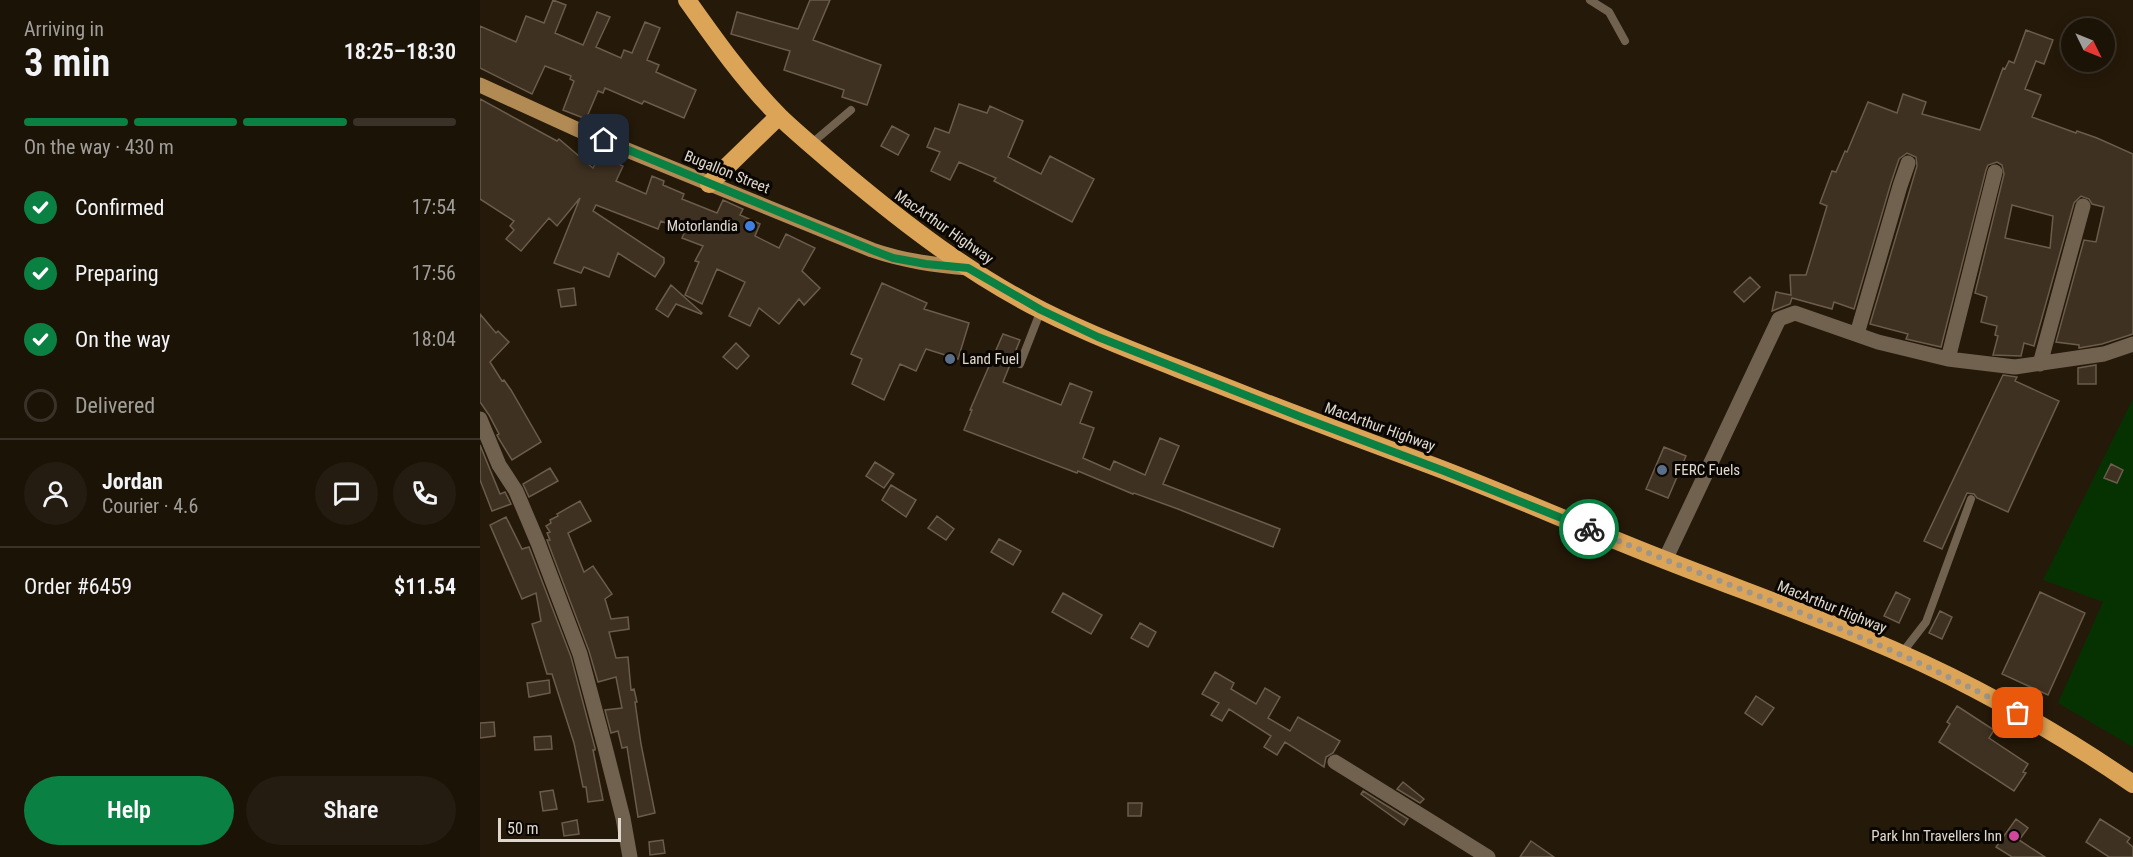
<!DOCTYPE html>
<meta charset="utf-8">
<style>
body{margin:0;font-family:"Roboto Condensed",sans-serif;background:#251c11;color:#f1f3f6;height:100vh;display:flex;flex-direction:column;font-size:22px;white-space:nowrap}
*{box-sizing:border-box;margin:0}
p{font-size:20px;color:#a09e9b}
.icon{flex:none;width:33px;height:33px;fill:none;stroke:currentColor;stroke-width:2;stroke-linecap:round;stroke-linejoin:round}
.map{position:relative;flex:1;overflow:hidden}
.details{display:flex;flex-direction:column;background:#1c1307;width:480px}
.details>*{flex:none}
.needle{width:39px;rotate:133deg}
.fabs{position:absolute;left:1581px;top:18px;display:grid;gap:12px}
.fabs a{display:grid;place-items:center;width:54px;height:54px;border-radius:50%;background:#1c1307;box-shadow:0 3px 15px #0003,0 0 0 2px #3a3228;font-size:30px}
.scale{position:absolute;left:18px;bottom:15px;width:123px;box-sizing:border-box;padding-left:6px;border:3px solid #e0d8ce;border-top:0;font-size:16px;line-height:21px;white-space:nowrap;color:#e0d8ce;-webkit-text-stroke:4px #0a0602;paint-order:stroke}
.pin{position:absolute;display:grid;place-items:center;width:51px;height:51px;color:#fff;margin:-26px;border-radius:12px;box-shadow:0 3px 9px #0006}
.courier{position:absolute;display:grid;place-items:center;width:60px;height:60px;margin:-30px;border:4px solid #0b8043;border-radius:50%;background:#fff;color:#222;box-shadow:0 2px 8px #0007}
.summary em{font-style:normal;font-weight:600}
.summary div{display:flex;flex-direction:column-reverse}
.summary{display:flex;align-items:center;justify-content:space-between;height:102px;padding:0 24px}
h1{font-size:39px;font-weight:600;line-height:45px}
.bar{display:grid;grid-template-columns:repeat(4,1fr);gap:9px 6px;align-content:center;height:72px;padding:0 24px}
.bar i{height:8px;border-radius:4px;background:#3a3228}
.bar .current{background:#0b8043}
.bar p{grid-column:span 4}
.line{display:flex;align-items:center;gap:15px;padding:0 24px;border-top:2px solid #3a3228}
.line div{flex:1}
.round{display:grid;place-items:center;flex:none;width:63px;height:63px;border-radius:32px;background:#251c11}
ol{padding:0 24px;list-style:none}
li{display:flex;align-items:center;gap:18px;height:66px}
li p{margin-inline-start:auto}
li .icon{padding:6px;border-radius:50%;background:#0b8043;color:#fff;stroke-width:4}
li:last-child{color:#a09e9b}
li i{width:33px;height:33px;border:3px solid #3a3228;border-radius:50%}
.action{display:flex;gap:12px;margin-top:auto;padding:12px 24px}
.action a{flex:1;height:69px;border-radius:36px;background:#0b8043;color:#fff;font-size:24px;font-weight:600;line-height:69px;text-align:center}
.action a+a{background:#251c11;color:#f1f3f6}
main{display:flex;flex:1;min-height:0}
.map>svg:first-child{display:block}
.green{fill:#063202}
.building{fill:#3e3121;stroke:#6b5c4b;stroke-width:1.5;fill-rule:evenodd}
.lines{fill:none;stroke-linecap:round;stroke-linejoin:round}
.lane{stroke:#716250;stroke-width:8}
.street{stroke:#716250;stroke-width:15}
.primary{stroke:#b18a54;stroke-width:15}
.highway{stroke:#dca456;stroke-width:18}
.done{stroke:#9f9589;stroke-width:6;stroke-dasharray:0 10.8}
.route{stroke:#0b8043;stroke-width:8}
.shop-dot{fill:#3f7fe0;stroke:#0a0602;stroke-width:2}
.service-dot{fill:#5c6f8a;stroke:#0a0602;stroke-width:2}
.hotel-dot{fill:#d1479c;stroke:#0a0602;stroke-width:2}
.labels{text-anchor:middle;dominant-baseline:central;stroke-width:6;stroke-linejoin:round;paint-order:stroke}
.street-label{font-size:15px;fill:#e0d8ce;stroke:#0a0602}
.poi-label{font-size:15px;fill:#e0d8ce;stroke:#0a0602;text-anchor:end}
</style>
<main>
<section class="details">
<div class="summary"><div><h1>3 min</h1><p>Arriving in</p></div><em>18:25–18:30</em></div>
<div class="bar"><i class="current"></i><i class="current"></i><i class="current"></i><i></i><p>On the way · 430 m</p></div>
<ol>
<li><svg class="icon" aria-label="check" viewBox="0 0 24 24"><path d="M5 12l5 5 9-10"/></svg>Confirmed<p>17:54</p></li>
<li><svg class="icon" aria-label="check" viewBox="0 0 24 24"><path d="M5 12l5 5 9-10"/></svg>Preparing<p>17:56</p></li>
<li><svg class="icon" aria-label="check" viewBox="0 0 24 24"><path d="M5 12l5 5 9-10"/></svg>On the way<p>18:04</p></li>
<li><i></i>Delivered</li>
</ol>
<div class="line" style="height:108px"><a class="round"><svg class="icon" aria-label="person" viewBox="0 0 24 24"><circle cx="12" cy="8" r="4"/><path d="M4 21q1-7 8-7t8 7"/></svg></a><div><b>Jordan</b><p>Courier · 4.6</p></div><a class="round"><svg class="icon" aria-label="chat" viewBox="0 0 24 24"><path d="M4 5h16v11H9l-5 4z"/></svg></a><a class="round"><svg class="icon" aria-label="phone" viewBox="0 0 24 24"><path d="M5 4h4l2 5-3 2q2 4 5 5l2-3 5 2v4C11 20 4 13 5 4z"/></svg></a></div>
<div class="line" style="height:78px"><div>Order #6459</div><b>$11.54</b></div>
<div class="action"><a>Help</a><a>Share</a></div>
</section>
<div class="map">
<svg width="1653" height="857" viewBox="0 0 1653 857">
<rect width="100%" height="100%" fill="#251909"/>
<path class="green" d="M1653 399V747L1578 703 1623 602 1563 580Z"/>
<path class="building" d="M73 0 86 5 75 33 103 45 117 12 130 17 116 47 141 58 144 50 152 53 165 22 180 28 167 60 179 65 176 72 216 90 204 118 164 101 162 104 125 88 123 93 118 91 106 119 83 110 94 81 90 79 91 76 65 66 52 94 0 68V26L36 42 46 16 64 23Z
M330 0H350L333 40 401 65 387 105 362 97 364 90 304 70 310 51 251 34 257 12 318 29Z
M1546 30 1573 40 1564 64 1556 61 1545 89 1561 95 1552 117 1596 133 1597 131 1617 138 1653 154V334L1622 344 1599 348V345L1576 342 1604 240 1616 242 1624 207 1612 204 1609 199 1601 196 1594 203 1554 346 1544 343 1541 356 1513 355 1518 336 1515 335 1517 326 1501 322 1507 297 1495 293 1524 174 1522 165 1517 162 1508 165 1506 170 1461 347 1426 339 1428 334 1390 324 1437 166 1436 157 1427 153 1419 159 1411 183 1374 309 1354 302 1352 309 1312 298 1310 304 1292 311 1296 292 1311 295 1310 275H1326L1347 206 1340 203 1352 171 1356 172 1365 151 1367 152 1388 102 1417 113 1423 94 1446 102 1442 114 1500 130 1523 68 1525 69 1529 61 1534 63ZM1532 205 1573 216 1570 248 1525 238Z
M0 99 77 141 79 139 113 168 119 155 143 166 136 181 166 194 172 176 184 181 183 185 204 194 202 199 237 213 243 200 263 209 260 215 280 224 275 236 299 248 306 234 335 248 322 271 340 288 324 305 319 299 299 324 279 308 270 326 249 316 265 282 237 269 222 304 205 295 219 262 215 261 223 246 202 238 205 231 181 221 178 229 116 205 113 211 184 258V263L175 277 138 253 129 277 104 267 101 273 74 263 100 198 77 226 69 218 41 251 26 239 34 230 30 226 34 221 0 199Z
M479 104 507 113 510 106 543 121 528 157 561 174 570 156 614 179 592 222 514 181 516 178 479 162 470 180 451 171 460 152 447 147 455 128 469 133Z
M412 126 429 135 418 155 401 146Z
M1270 277 1280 287 1264 302 1254 292Z
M402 283 447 303 444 309 489 323 478 359 446 349 436 371 420 364 404 400 372 384 382 359 371 354Z
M191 285 222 313 221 314 196 304 188 317 176 309Z
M94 288 96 305 81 307 78 290Z
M0 314 16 333 18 331 29 342 10 362 22 381 24 380 31 390 61 442 32 460 19 439 17 435 19 434 9 415 0 402Z
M523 334 540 340 523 382 581 405 590 383 612 392 600 423 614 428 603 458 630 470 634 461 665 475 680 438 699 446 683 484 800 529 793 547 698 509 654 493 653 494 598 471 597 473 484 430 492 410H490Z
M256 343 269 356 257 369 243 357Z
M1616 365V384H1598V368Z
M1523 375 1537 377 1535 381 1579 401 1528 512 1497 498 1494 494 1487 493 1462 549 1444 541Z
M0 445 20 494 25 492 31 504 12 511 0 480Z
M1184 447 1206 456 1188 498 1166 489Z
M395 462 414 474 404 488 386 476Z
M1631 464 1643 470 1637 483 1624 478Z
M70 468 78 481 49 497 43 484Z
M411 485 436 500 426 517 402 500Z
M100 501 111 521 88 533 104 572 113 566 132 594 125 599 131 619 148 617 149 629 129 632 136 658 148 657 151 690 154 689 157 702H155L161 744 175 813 158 817 147 747 142 748 138 731 131 733 125 710 142 708 136 677 118 682 109 651 67 540H70L67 533 70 532 66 526 71 523 70 520 78 516 77 514Z
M457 516 474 529 466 540 448 528Z
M26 517 42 549 49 547 91 657 115 748V750H113L123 800 108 802 106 787H103L94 743 72 674H67L52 624 61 621 56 593 42 599 10 525Z
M519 539 541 551 533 565 511 552Z
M1416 592 1430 599 1419 623 1404 616Z
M1560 592 1605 613 1568 695 1522 674Z
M583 593 622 615 611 634 572 612Z
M1460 611 1472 617 1462 639 1449 633Z
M660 623 676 632 668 647 651 638Z
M735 672 754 683 751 689 776 704 785 688 800 697 788 718 810 731 818 717 860 741 853 753 846 757 844 767 805 742 797 755 784 747 791 736 749 709 742 721 731 715 739 703 722 694Z
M69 680 70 693 49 697 47 683Z
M1276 696 1294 708 1282 725 1265 713Z
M1477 706 1514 730 1509 738 1548 764 1543 772 1546 773 1534 791 1459 742 1470 724 1467 722Z
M14 722 15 736 0 738V723Z
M71 736 72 749 55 750 54 737Z
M923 782 944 799 940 803 917 789Z
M73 790 77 809 63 811 60 792Z
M883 791 928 819 924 825 881 794Z
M648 803H662L661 816H648Z
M1536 819 1548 828 1539 840 1565 857H1532L1516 847Z
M1620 819 1650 838 1647 842 1653 847V857H1629L1606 842Z
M97 820 99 834 84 836 82 823Z
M183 840 185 853 170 855 169 842Z
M1051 841 1074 857H1040Z"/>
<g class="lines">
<path class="lane" d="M1110 0 1129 12 1145 41
M332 143 371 110
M540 364 561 310
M1422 653 1446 622 1491 499"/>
<path class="street" d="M1377 334 1420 186 1428 163
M1468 359 1515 172
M1560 364 1603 206
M0 419 19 465 36 491 58 543 100 654 125 747 143 818 150 857
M1185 560 1299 319 1315 313 1398 342 1468 359 1535 367 1624 354 1653 344
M855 762 1008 857"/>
<path class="primary" d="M0 85 103 132 392 250C424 261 455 265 488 268"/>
<path class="highway" d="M207 0C236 41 265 82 301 118 321 137 343 155 364 173 426 225 491 275 563 311 613 336 666 356 717 376 793 406 869 435 945 463 1026 493 1105 529 1185 560 1289 601 1396 637 1495 689 1549 717 1602 749 1653 784
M229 184 299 116"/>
</g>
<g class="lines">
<path class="done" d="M1109 529C1253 589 1402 637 1538 713"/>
<path class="route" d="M124 140 392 250 413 258 446 264 488 268 561 310 618 337 821 417 964 471 1109 529"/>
</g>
<circle class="shop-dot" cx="270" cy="226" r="6"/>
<g class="service-dot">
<circle cx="470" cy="359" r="6"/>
<circle cx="1182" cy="470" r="6"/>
</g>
<circle class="hotel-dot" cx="1534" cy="836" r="6"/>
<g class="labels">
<g class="street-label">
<text transform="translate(247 172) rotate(22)">Bugallon Street</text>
<text transform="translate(464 227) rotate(35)">MacArthur Highway</text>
<text transform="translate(900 427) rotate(20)">MacArthur Highway</text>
<text transform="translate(1352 607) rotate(22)">MacArthur Highway</text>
</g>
<g class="poi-label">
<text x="258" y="226">Motorlandia</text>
<text x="482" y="359" text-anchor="start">Land Fuel</text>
<text x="1194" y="470" text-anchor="start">FERC Fuels</text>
<text x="1522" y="836">Park Inn Travellers Inn</text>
</g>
</g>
</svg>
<div class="fabs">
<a><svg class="needle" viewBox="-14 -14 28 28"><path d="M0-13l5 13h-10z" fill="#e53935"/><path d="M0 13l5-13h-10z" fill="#a09e9b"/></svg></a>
</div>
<div class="scale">50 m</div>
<div class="pin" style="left:1538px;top:713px;background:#ea580c"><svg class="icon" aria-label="bag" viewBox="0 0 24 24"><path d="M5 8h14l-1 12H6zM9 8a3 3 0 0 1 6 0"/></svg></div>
<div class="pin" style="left:124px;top:140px;background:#1f2937"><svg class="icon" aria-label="home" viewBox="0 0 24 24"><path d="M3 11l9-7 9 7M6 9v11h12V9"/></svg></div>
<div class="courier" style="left:1109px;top:529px"><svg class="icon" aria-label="bike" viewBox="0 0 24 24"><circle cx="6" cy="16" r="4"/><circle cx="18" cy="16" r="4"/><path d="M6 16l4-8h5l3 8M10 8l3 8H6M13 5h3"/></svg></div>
</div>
</main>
